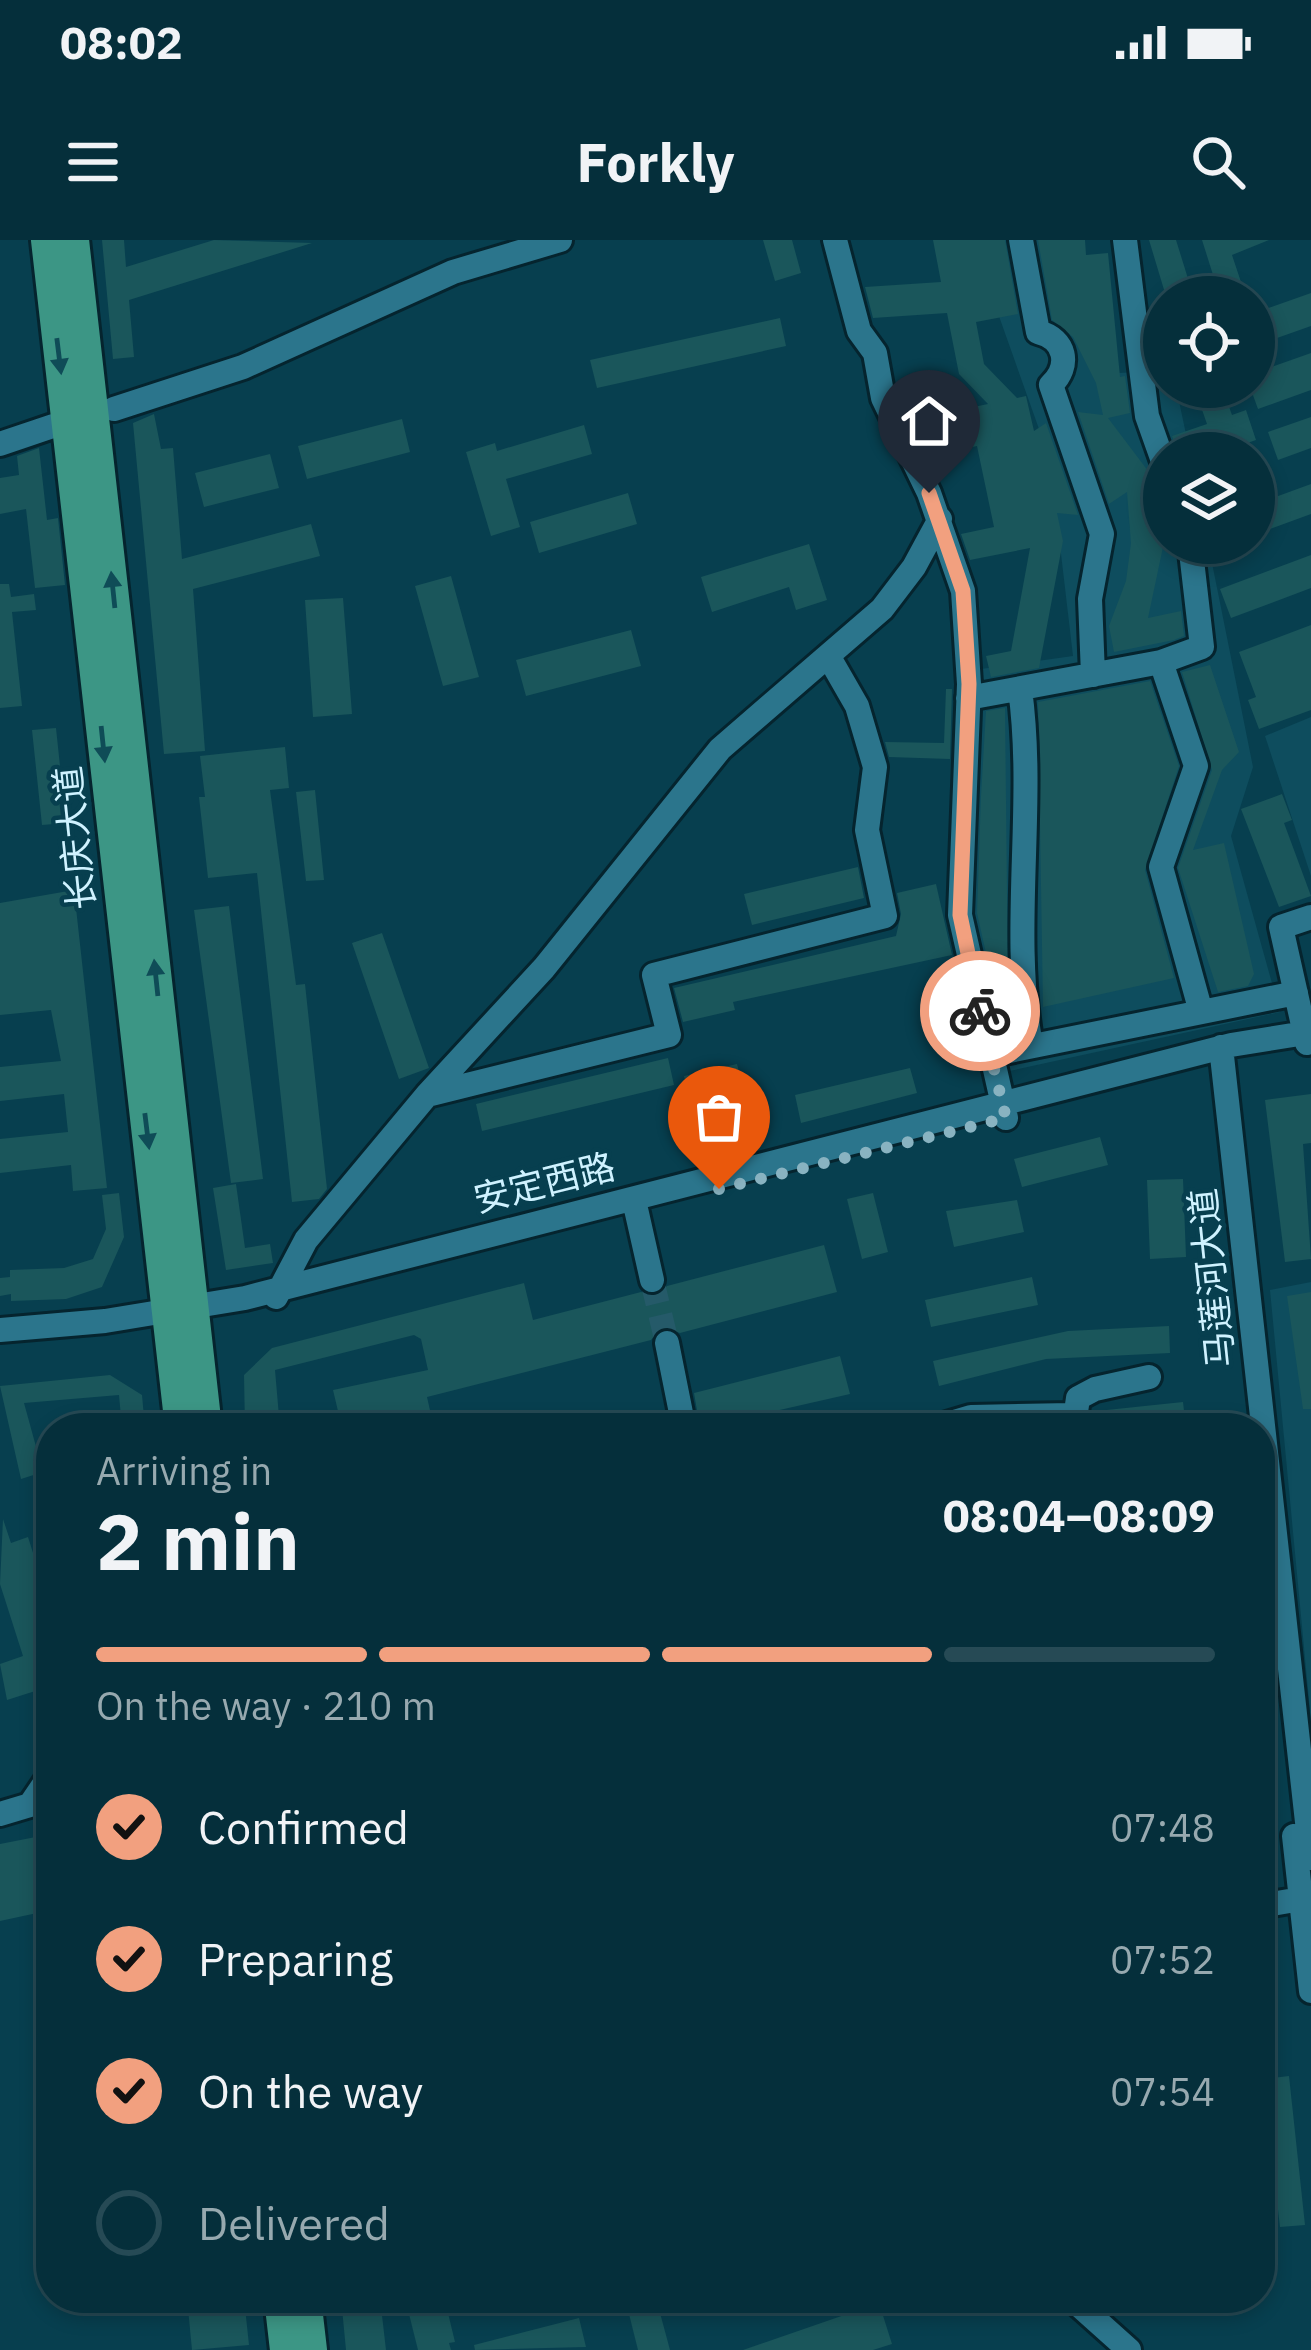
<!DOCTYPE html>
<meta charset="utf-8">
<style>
body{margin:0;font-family:"IBM Plex Sans","Noto Sans SC",sans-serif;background:#0e3742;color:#f1f3f6;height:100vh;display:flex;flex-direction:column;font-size:45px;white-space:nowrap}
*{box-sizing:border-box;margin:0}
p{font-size:39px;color:#97a9af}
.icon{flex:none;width:66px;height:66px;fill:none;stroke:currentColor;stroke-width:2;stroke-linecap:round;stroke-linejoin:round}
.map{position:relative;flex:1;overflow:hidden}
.side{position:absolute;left:36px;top:1173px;width:1239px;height:900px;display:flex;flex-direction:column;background:#052f3b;border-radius:48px;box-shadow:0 6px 18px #0003,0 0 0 3px #264a55}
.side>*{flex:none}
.fabs{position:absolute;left:1143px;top:36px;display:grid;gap:24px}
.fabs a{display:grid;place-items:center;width:132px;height:132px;border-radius:50%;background:#052f3b;box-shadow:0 6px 18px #0003,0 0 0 3px #264a55;font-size:60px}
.pin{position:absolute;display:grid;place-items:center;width:102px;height:102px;color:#fff;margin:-123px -51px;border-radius:50% 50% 50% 0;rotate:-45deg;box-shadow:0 0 12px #0007}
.pin .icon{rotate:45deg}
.courier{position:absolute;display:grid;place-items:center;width:120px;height:120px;margin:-60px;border:9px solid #f2a07f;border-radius:50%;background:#fff;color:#222;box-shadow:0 3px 15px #0007}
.summary em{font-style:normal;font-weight:700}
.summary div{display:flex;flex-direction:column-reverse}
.summary{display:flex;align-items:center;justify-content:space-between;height:204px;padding:0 60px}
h1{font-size:78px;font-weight:700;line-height:90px}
.bar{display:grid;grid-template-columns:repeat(4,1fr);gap:18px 12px;align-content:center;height:144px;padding:0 60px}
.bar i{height:15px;border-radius:9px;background:#264a55}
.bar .selected{background:#f2a07f}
.bar p{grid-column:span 4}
ol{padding:0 60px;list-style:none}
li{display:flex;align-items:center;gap:36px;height:132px}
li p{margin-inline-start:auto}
li .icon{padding:12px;border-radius:50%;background:#f2a07f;color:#111;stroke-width:4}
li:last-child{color:#97a9af}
li i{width:66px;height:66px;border:6px solid #264a55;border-radius:50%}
.status{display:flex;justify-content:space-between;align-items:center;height:84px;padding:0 60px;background:#052f3b;direction:ltr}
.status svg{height:33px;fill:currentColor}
header{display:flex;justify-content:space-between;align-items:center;height:156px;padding:0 60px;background:#052f3b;font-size:54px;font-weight:700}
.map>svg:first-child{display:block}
.built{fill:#0e4d5e}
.building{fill:#1a565b}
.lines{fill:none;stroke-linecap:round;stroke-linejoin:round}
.minor-tunnel{stroke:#255a69;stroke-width:24;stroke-dasharray:24 12;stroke-linecap:butt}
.minor-casing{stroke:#05242e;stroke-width:30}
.major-casing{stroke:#05242e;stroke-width:36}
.minor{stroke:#2b758c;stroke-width:24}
.major{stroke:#3c9685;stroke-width:30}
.oneway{fill:#0f4c57}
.done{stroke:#89b3c1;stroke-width:12;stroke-dasharray:0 21.6}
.route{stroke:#f2a07f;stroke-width:15}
.labels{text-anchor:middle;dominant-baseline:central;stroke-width:9;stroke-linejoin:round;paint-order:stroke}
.street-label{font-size:36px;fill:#cff2ff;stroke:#073f4f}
</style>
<div class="status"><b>08:02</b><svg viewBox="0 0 49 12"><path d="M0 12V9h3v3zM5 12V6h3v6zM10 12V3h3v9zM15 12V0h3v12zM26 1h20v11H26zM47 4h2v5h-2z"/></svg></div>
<header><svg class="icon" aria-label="menu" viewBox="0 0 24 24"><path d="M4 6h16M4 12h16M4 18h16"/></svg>Forkly<svg class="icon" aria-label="search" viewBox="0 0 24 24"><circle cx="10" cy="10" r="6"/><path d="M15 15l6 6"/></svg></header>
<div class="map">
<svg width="1311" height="2110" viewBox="0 0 1311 2110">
<rect width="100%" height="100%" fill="#073f4f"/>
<path class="built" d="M982 0H1046L1094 134 1164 131V147H1176L1190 213H1164V303H1208L1253 527 1231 596 1280 772 1005 832 971 696 974 430 1073 416 1050 220 989 48Z
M1311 477V636L1265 496Z
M1311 1042V1481L1270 1050Z"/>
<path class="building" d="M102 0H124L126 27 214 0 312 3 129 60 134 117 113 119Z
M763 0H792L801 33 775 41Z
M933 0H1005L1018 74 976 82 984 124 1017 158 1026 156 1034 191 1046 183 1078 275 1057 273 1063 301 1039 428 991 437 986 416 1011 411 1030 308 970 320 961 294 994 287 977 206 934 215 926 177 988 164 959 134 947 73 873 78 865 47 941 42Z
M1038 0H1085L1086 15 1108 13 1120 137 1125 136 1130 173 1108 178 1164 252 1163 307 1148 378 1181 371 1184 396 1174 400 1114 412 1109 386 1126 341 1131 303 1127 252 1109 264 1078 172 1103 175 1096 143 1073 97 1052 80Z
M1149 0H1176L1190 45 1165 53Z
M1202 0H1269L1232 15 1245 54 1220 57Z
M1311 53V86L1254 106V73Z
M780 78 786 106 597 148 590 120Z
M1311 113V150L1258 169 1250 147 1254 133Z
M1194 147H1222L1232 175 1246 170 1256 200 1219 213H1178L1172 196 1207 184Z
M154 174 161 209 173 208 182 319 311 284 320 316 193 349 205 511 164 514 133 183Z
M1311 177V208L1278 220 1268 192Z
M402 179 410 212 307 239 298 206Z
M584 185 592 214 506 239 520 287 491 296 466 212 495 203 497 211Z
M39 208 47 280 58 278 65 345 35 348 26 269 0 274V238L19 235 17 216Z
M270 214 279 248 204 267 195 233Z
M1311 244V274L1254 295V265Z
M628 253 637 284 539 313 530 282Z
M809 304 827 360 796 370 789 347 712 372 701 337Z
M1311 315V348L1231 378 1220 349Z
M451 336 479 437 443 446 415 346Z
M0 344H9L11 357 34 354 36 370 12 372 22 466 0 468Z
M343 358 352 474 313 477 305 360Z
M1311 385V470L1259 489 1248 460 1256 457 1239 412Z
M631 390 641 426 526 456 516 420Z
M1210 425 1239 512 1222 530 1193 610 1224 603 1254 734 1248 746 1218 752 1178 628 1212 530 1182 432Z
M1150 441 1179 526 1145 630 1174 738 1043 767 1038 462Z
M946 449H952L950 519 889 517 885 502 944 503Z
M1005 468 1008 746 994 749 977 673 981 556 986 471Z
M56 488 66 583 42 585 32 490Z
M285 507 289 548 270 550 296 745 305 744 327 949 319 959 292 962 257 633 208 638 199 557H205L200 516Z
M315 550 324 640 306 641 296 552Z
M1282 554 1292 580 1284 583 1311 656 1279 667 1241 569Z
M858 627 864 658 752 685 744 654Z
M936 644 952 715 733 762 735 770 683 782 674 748 896 696 901 674 897 653Z
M74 650 107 948 73 951 71 925 0 933V899L68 892 64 854 0 861V827L61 821 51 770 0 775V663Z
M229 666 263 939 231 943 194 670Z
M382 693 429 828 399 839 352 703Z
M668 818 674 845 482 891 476 864Z
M737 824 744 850 690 863 684 836Z
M910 828 917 853 801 883 795 855Z
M1311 854V903L1303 904 1311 1019 1285 1022 1265 860Z
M747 875 753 902 702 915 696 888Z
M1100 897 1108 925 1022 947 1014 919Z
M1183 939 1186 1017 1150 1019 1147 940Z
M236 944 245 1008 270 1004 273 1023 226 1030 213 948Z
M119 953 124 997 102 1047 66 1059 11 1061V1054L0 1056V1038L10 1037V1030L64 1028 93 1019 106 989 102 955Z
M873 953 888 1012 862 1019 847 959Z
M1017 960 1024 992 954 1007 946 971Z
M824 1005 837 1052 680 1093 663 1087 651 1100 427 1157 434 1188H342L333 1150 428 1130 421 1099 414 1095 275 1130 280 1188H245L244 1135 272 1108 524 1043 533 1080 641 1052 657 1056 667 1046Z
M1032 1037 1038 1065 931 1087 925 1060Z
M1311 1052V1169H1303L1287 1056Z
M1169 1086 1170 1113 1046 1119 939 1146 933 1121 1068 1091Z
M840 1116 850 1154 700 1188 694 1153Z
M110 1135 142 1155 145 1188H122L119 1155 24 1163 43 1232 21 1239 0 1146Z
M1183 1162 1186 1188H1099L1097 1171Z
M3 1279 11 1303 28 1297 51 1370V1446L7 1460 0 1424 23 1416 0 1344Z
M51 1594V1670L0 1681V1604Z
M1289 1836 1305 1985 1280 1987 1263 1839Z
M187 2058H244L249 2105 192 2110Z
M341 2058H380L386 2110H346Z
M405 2058H471L472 2063 447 2069 455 2102 449 2103 451 2110H418Z
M625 2058H656L670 2110H638Z
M879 2063 892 2104 873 2110H743Z
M579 2078 586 2107 475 2110 474 2105Z"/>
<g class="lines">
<path class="minor-tunnel" d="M652 1040 667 1103"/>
<defs>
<path id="minor" d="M835 0 859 91 875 113 883 158 929 253 963 351 969 444 960 675 1006 878
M1021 0 1038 92C1066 99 1071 126 1051 145L1102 294 1090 359 1093 435
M1125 0 1147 176 1164 224
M114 169 243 127 453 32 560 0
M0 204 53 186
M1161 422 1196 526 1161 627 1201 772
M1020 449C1036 567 1010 687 1031 806
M968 458 1161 422 1202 407 1190 303
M1307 803 1281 687 1311 677
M1221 807 1311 1618
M989 815 1296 753
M427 855 669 795 654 735 885 676 867 590 875 527 857 466 830 419
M636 969 652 1040
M276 1057 306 1000 427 855 544 728 720 509 882 369 914 327 940 279
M0 1090 105 1081 245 1058 1231 805 1311 792
M667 1103 684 1188
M1074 1186 1078 1158 1095 1149 1149 1137
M934 1188 971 1177 1071 1175
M0 1574 30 1565 51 1534
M1294 1596 1311 1751
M1260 1666 1301 1659
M51 1696V1708
M1071 2058 1129 2110"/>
<path id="major" d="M46 0 180 1188
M74 0 207 1188
M279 2058 285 2110
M306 2058 312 2110"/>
</defs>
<use href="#minor" class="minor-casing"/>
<use href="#major" class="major-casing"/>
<use href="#minor" class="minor"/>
<use href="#major" class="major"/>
</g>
<defs><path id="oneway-solid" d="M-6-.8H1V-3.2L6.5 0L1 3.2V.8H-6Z" transform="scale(3)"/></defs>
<g class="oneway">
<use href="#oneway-solid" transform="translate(59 116) rotate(83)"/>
<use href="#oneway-solid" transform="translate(113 350) rotate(-96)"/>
<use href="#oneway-solid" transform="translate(103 504) rotate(84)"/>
<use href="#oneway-solid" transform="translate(156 738) rotate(-96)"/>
<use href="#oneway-solid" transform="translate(147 891) rotate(83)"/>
</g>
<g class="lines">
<path class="done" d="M719 949 1006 878 980 771"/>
<path class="route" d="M929 253 963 351 969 444 960 675 980 771"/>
</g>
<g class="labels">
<g class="street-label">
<text transform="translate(74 598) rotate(-96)">长庆大道</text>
<text transform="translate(544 942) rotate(-14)">安定西路</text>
<text transform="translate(1211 1038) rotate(-96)">马莲河大道</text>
</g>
</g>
</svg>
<div class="fabs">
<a><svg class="icon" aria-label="locate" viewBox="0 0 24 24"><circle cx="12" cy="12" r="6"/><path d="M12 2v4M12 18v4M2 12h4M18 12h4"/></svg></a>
<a><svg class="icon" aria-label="layers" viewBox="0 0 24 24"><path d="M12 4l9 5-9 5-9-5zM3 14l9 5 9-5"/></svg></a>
</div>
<div class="pin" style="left:719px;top:949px;background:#ea580c"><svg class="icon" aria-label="bag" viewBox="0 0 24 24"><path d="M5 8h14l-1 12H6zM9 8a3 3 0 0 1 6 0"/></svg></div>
<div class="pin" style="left:929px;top:253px;background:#1f2937"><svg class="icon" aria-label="home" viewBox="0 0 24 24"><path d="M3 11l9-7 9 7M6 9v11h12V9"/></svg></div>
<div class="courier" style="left:980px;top:771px"><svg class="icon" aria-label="bike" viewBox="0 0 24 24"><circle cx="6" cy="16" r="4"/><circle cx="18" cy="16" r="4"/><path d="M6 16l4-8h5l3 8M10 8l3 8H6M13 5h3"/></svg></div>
<section class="side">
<div class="summary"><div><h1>2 min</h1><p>Arriving in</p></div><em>08:04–08:09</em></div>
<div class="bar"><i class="selected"></i><i class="selected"></i><i class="selected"></i><i></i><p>On the way · 210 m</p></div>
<ol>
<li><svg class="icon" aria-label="check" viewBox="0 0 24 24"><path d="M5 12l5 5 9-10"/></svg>Confirmed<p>07:48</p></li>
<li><svg class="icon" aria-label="check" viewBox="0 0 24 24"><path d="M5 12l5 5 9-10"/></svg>Preparing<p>07:52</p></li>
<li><svg class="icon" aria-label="check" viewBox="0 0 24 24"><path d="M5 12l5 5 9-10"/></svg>On the way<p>07:54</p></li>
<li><i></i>Delivered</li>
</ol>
</section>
</div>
